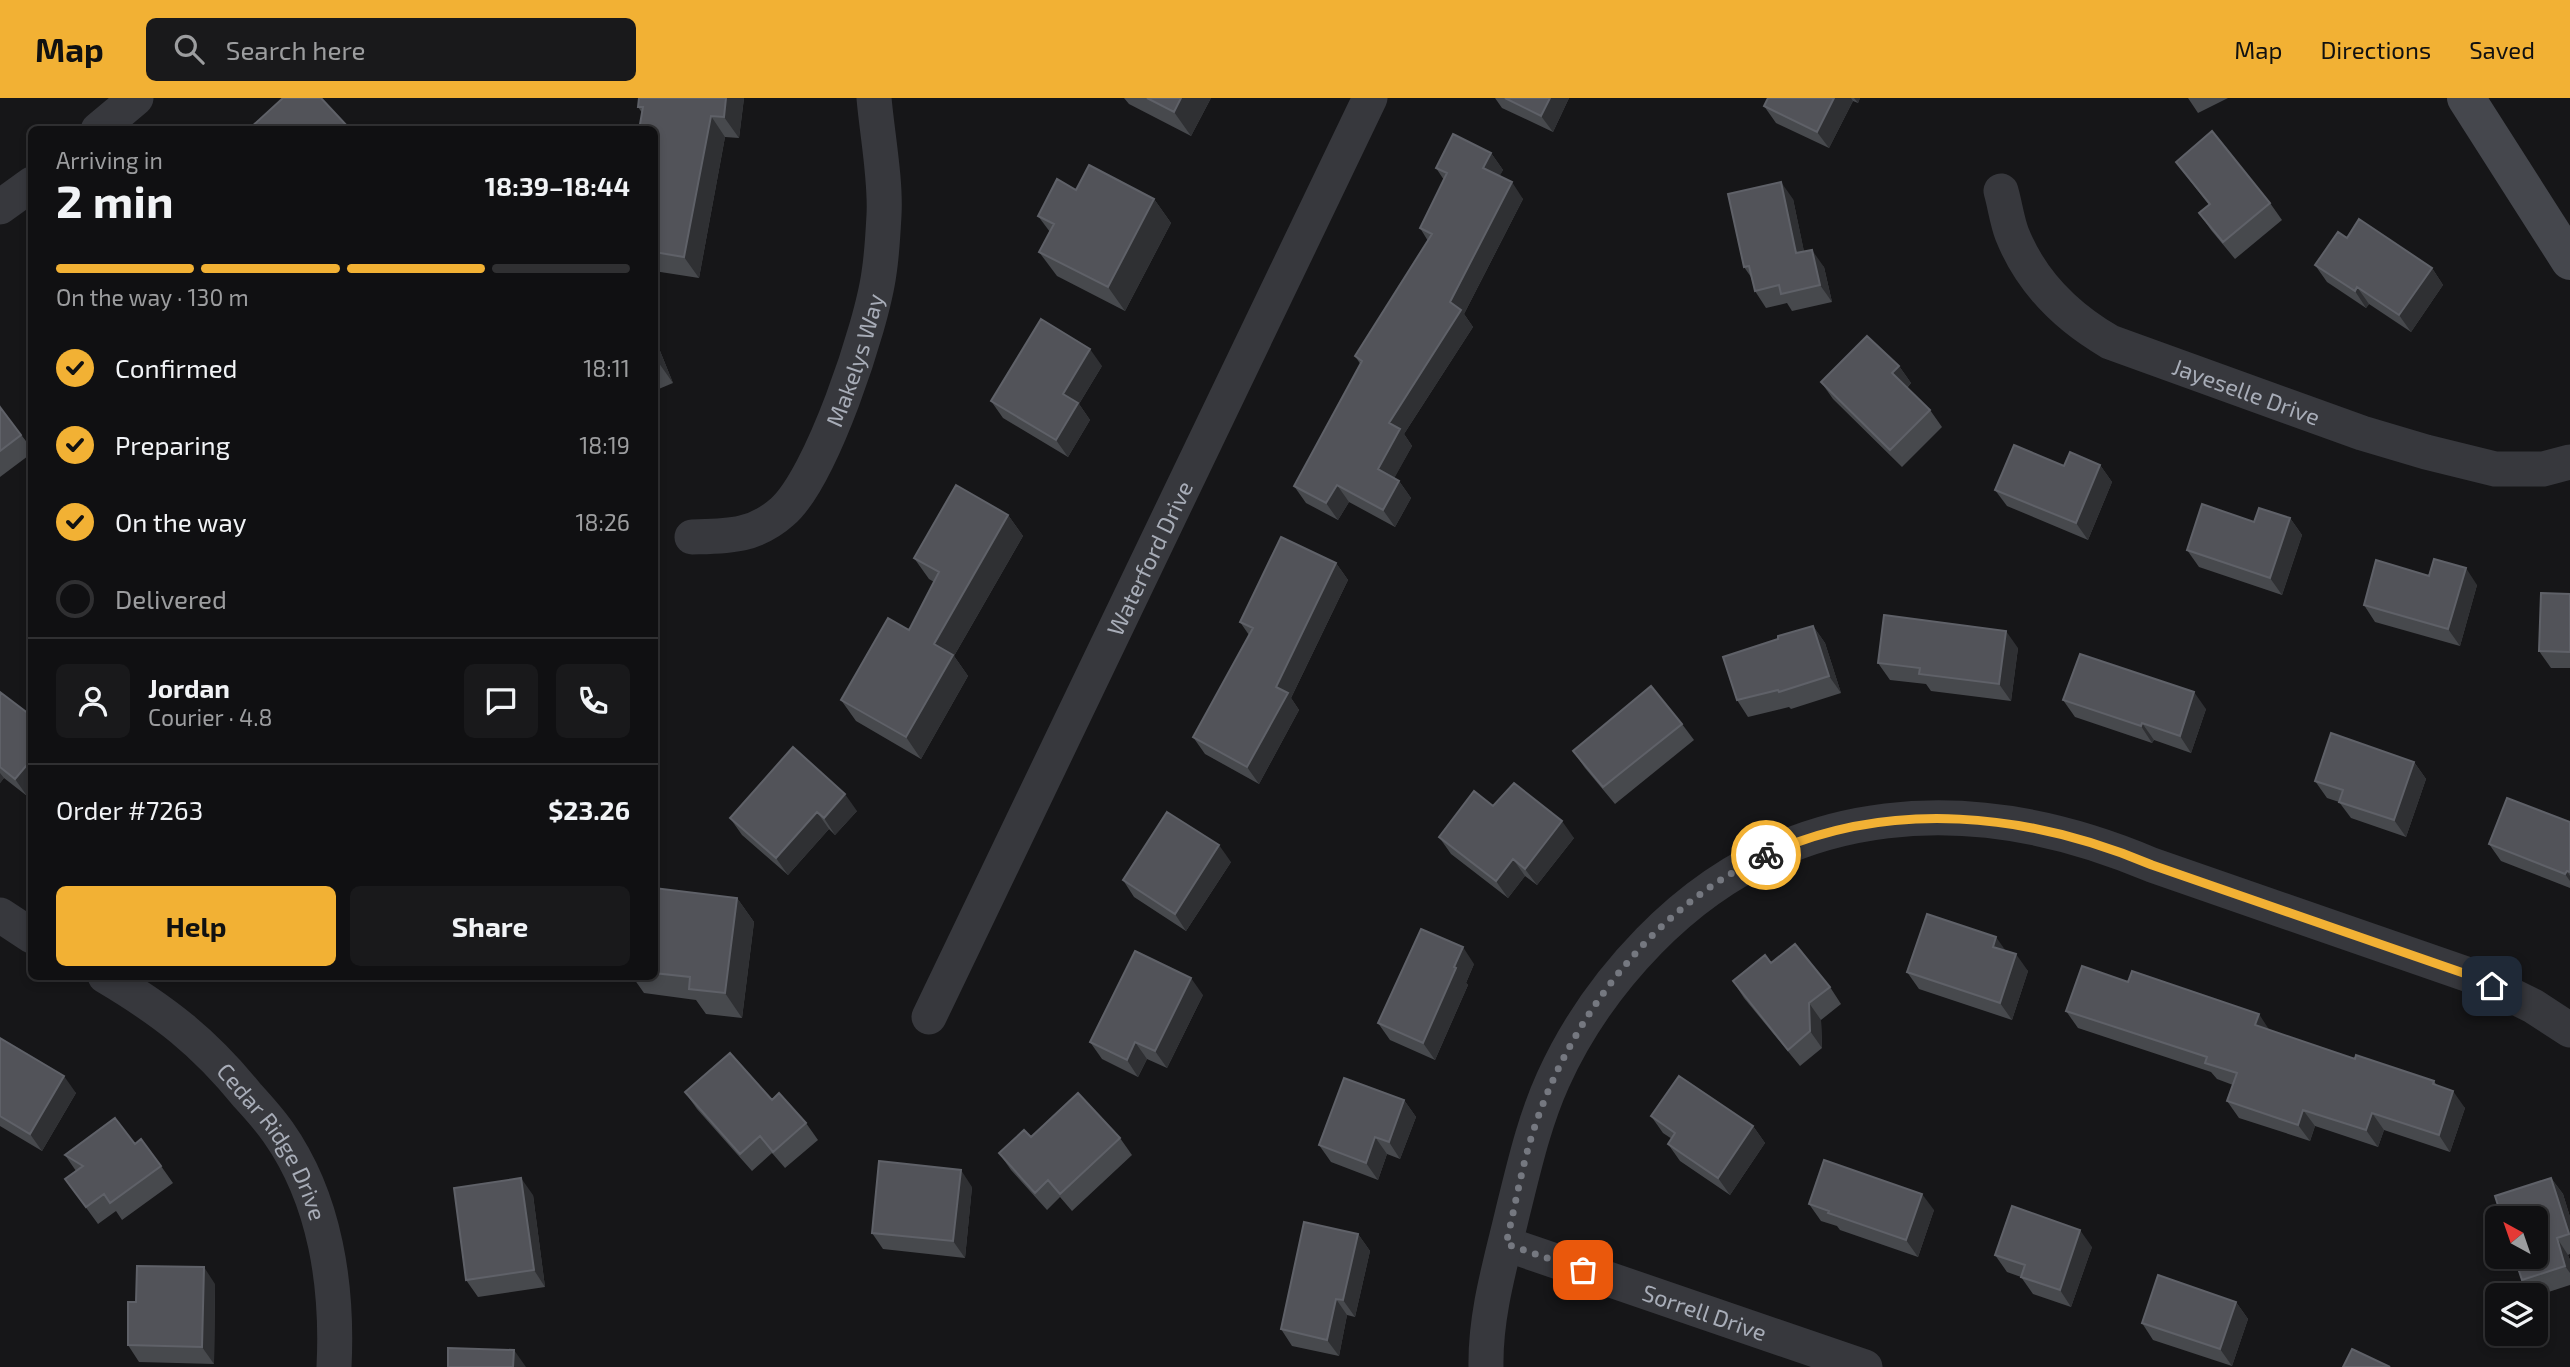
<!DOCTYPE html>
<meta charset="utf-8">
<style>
body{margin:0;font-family:"Exo 2",sans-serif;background:#19191b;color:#f1f3f6;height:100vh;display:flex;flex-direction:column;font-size:26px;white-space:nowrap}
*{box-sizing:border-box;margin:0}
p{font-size:23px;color:#9c9d9f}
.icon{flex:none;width:38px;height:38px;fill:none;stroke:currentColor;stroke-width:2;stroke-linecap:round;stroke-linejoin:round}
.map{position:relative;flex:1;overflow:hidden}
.details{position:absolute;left:28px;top:28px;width:630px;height:854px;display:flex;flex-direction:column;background:#101012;border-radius:10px;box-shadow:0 4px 10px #0003,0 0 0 2px #303032}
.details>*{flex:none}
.needle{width:46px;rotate:320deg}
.tools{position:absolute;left:2485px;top:1108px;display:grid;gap:14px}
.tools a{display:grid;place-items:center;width:63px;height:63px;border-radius:10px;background:#101012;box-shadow:0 4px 10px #0003,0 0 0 2px #303032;font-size:35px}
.pin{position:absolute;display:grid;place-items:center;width:60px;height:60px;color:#fff;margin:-30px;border-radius:14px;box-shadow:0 4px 10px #0006}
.courier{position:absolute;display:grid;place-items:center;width:70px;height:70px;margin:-35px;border:5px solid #f2b134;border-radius:50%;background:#fff;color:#222;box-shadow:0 2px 9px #0007}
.summary em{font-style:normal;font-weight:700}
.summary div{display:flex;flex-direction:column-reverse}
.summary{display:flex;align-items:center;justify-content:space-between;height:119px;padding:0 28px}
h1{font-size:46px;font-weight:700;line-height:52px}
.bar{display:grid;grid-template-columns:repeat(4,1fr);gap:10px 7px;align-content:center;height:84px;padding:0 28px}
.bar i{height:9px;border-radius:5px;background:#303032}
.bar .current{background:#f2b134}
.bar p{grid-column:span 4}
.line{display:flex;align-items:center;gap:18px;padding:0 28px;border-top:2px solid #303032}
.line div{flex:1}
.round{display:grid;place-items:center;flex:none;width:74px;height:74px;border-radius:10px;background:#19191b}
ol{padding:0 28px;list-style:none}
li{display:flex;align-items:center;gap:21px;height:77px}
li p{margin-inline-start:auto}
li .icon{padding:7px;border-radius:50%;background:#f2b134;color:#111;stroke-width:4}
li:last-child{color:#9c9d9f}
li i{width:38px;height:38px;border:4px solid #303032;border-radius:50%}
.button{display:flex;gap:14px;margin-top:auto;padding:14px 28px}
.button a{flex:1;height:80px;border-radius:10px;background:#f2b134;color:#111;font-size:28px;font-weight:700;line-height:80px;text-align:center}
.button a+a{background:#19191b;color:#f1f3f6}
header{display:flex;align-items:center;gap:42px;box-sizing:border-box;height:98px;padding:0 35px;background:#f2b134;color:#111}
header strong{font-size:33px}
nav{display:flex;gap:38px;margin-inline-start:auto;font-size:24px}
.search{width:490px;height:63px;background:#19191b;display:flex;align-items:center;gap:18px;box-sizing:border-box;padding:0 24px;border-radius:10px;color:#9c9d9f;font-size:26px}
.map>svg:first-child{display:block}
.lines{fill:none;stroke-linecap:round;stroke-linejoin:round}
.street{stroke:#37383d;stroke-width:35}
.secondary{stroke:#45474d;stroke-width:38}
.wall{fill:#47494d}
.shaded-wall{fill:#2f3033}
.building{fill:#525359;stroke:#5f6168;stroke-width:2}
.done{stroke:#757880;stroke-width:7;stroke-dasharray:0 12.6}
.route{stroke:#f2b134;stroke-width:9}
.labels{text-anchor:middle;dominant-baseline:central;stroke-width:5;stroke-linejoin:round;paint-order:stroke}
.street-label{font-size:23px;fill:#a8adb8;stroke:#111113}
</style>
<header>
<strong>Map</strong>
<div class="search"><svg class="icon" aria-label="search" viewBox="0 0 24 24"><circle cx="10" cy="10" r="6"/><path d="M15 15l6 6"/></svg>Search here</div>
<nav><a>Map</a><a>Directions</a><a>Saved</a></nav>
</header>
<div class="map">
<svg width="2570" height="1269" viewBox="0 0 2570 1269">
<rect width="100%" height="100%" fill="#161618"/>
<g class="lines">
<g class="street">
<path d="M98 32 136 0"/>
<path id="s1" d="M2001 93C2005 107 2007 123 2012 136 2031 184 2067 219 2110 244L2362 335 2426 354 2495 371H2543L2570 364"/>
<path d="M0 109 32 86"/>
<path id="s2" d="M692 439C727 438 754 439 782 414 821 381 872 228 879 175 882 156 883 136 884 117 886 82 877 35 874 0"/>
<path d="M0 817 32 838"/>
<path id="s3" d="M105 878C164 913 204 944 247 997 258 1009 269 1021 278 1034 326 1102 338 1189 334 1269"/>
<path id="s4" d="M929 919 1370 0"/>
<path id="s5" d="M1506 1146 1865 1269"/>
<path d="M1486 1269C1485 1216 1501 1164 1513 1113 1524 1069 1534 1024 1553 982 1576 931 1610 883 1649 843 1789 699 1975 692 2152 767L2472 878 2533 908 2570 932"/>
</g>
<path class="secondary" d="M2466 0 2570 163"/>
</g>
<path class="wall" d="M639 0H744L739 40 725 39 699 180 654 173V32L638 9Z
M1124 0H1211L1191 38 1129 6Z
M1495 0H1569L1553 34 1502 10Z
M1768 0H1860L1858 5 1853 3 1829 50 1776 25 1764 8Z
M2188 0H2228L2198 15Z
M1491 55 1503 72 1499 78 1523 101 1464 216 1473 229 1404 336 1412 348 1394 380 1399 383 1411 400 1395 429 1349 404 1338 422 1306 405 1294 388 1361 267 1355 258 1428 143 1420 130 1444 82 1436 70Z
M2176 64 2270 105 2282 122 2235 161 2211 132 2199 115 2209 107 2188 80Z
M1076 92 1154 101 1171 125 1125 213 1057 178 1039 154 1050 134 1038 118Z
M1793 101 1804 154 1824 169 1832 204 1792 213 1787 205 1766 210 1755 193 1751 179 1744 169Z
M2347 140 2432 170 2443 187 2411 234 2369 206 2366 210 2327 184 2315 167Z
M654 238 673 285 654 293Z
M1102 268 1079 306 1090 322 1068 359 1003 320 991 303Z
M1899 268 1911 285 1907 290 1930 312 1942 329 1902 369 1833 301 1821 284Z
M0 309 32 351V355L0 379Z
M2100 367 2112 384 2088 442 2007 408 1995 392 2064 368Z
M1008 417 1023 438 954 558 968 578 921 661 856 623 841 602 909 532 934 484 929 481 914 460Z
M2290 420 2302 437 2282 497 2199 469 2187 452 2254 424Z
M1336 465 1348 482 1291 600 1299 612 1259 686 1205 656 1193 639 1249 537 1240 524Z
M2429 478 2477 487 2460 548 2375 524 2364 507Z
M2570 496V570H2551L2539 553Z
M1813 528 1825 545 1841 595 1791 611 1789 609 1748 619 1737 602 1778 541Z
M2018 550 2011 603 1931 593 1926 586 1890 582 1878 565Z
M0 594 29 616 32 613V693L27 698 4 680 0 685Z
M2063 602 2206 611 2191 655 2154 642 2152 645 2075 619Z
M1682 626 1694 642 1615 706 1585 670 1573 653Z
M2414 664 2426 681 2406 739 2351 720 2339 704 2327 700 2315 683Z
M1493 708 1574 740 1537 787 1525 778 1508 800 1451 756 1439 739Z
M857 713 835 737 829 731 788 777 742 737 730 720Z
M2570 724V790L2501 763 2489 746Z
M1231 764 1186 833 1134 799 1123 782Z
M654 790 737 800 754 824 742 920 706 916 696 902 644 895 632 878H654Z
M2005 853 2028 873 2012 922 1919 891 1907 874Z
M1771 865 1830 889 1841 906 1821 922 1822 950 1800 968 1744 900 1733 883Z
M1474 866 1466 885 1468 887 1435 962 1390 942 1378 925Z
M1203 897 1167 970 1147 961 1138 979 1102 961 1090 944Z
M2066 913 2270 932 2355 961 2434 983 2437 988 2465 1010 2450 1054 2384 1032 2378 1049 2315 1028 2310 1043 2239 1020 2227 1003 2233 987 2217 981 2211 974 2078 930Z
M0 940 76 995 42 1053 0 1028Z
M685 994 772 1002 806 1025 818 1042 785 1070 772 1055 752 1073 697 1011Z
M1404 1002 1416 1019 1400 1061 1387 1056 1378 1082 1331 1064 1319 1047Z
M1651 1018 1753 1028 1765 1045 1730 1097 1680 1063 1668 1046 1672 1041 1663 1035Z
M1031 1039 1120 1040 1132 1057 1072 1113 1060 1099 1047 1112 1011 1072 999 1055Z
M135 1046 161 1068 173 1085 122 1122 116 1113 98 1126 65 1081 76 1073 65 1057Z
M2551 1080 2563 1096 2570 1119V1156L2568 1157 2570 1162V1187L2536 1198V1197H2532L2522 1182Z
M972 1089 965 1160 883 1151 872 1135Z
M533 1097 545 1189 478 1199 466 1182Z
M1809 1106 1934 1112 1918 1159 1840 1132 1837 1128 1821 1123Z
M1358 1136 1370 1153 1355 1219 1347 1217 1339 1258 1292 1248 1281 1231Z
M2092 1149 2071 1209 2033 1196 2021 1179 2007 1174 1995 1157Z
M215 1186 214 1266 139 1264 128 1247 136 1204Z
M2236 1204 2248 1221 2232 1268 2153 1242 2142 1225Z"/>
<path class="shaded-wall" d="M726 0H744L739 40 724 19Z
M1181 0H1211L1191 38 1174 14Z
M1550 0H1569L1553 34 1541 18Z
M1834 0H1851L1853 3 1829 50 1817 34Z
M1854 0H1860L1858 5Z
M711 18 725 39 699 180 684 159Z
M1491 55 1503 72 1495 87 1483 70Z
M1512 84 1523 101 1464 216 1473 229 1404 336 1412 348 1390 388 1378 371 1389 325Z
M1781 84 1793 101 1808 172 1796 155Z
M1154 101 1171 125 1125 213 1108 189Z
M1812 152 1824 169 1832 204 1820 187Z
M2432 170 2443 187 2411 234 2399 217Z
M2357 189 2369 206 2366 210 2355 193Z
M654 238 673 285 656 261 654 257Z
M1090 251 1102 268 1079 306 1090 322 1068 359 1056 342 1063 296Z
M1899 268 1911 285 1904 292 1892 275Z
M2100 367 2112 384 2088 442 2076 425Z
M1399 383 1411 400 1395 429 1383 412Z
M1337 387 1349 404 1338 422 1326 405Z
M1008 417 1023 438 954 558 968 578 921 661 906 639 934 546Z
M2290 420 2302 437 2282 497 2270 480Z
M1336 465 1348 482 1291 600 1299 612 1259 686 1247 669 1276 589Z
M2466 470 2477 487 2460 548 2448 531Z
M1813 528 1825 545 1841 595 1829 578Z
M2006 533 2018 550 2011 603 1999 586Z
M2194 594 2206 611 2191 655 2180 638Z
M2142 625 2154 642 2152 645 2141 628Z
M32 661V693L27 698 15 681Z
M2414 664 2426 681 2406 739 2394 722Z
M0 675 4 680 0 685Z
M845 696 857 713 835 737 824 720Z
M817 714 829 731 788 777 776 760Z
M1562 723 1574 740 1537 787 1525 771Z
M1219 747 1231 764 1186 833 1175 816Z
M1513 761 1525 778 1508 800 1496 783Z
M2567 773 2570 778V783L2565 776Z
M737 800 754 824 742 920 725 895Z
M1996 839 2008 856 1993 849Z
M1463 849 1474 866 1466 885 1468 887 1435 962 1423 945Z
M2016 856 2028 873 2012 922 2000 905Z
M1191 880 1203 897 1167 970 1155 953Z
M1809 905 1821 922 1822 950 1810 933Z
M2259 916 2270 933 2255 927Z
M1135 944 1147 961 1138 979 1127 962Z
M64 978 76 995 42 1053 30 1036Z
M2453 993 2465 1010 2450 1054 2439 1037Z
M1404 1002 1416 1019 1400 1061 1389 1044Z
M2303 1012 2315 1028 2310 1043 2298 1027Z
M2372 1015 2384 1032 2378 1049 2366 1032Z
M1753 1028 1765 1045 1730 1097 1718 1080Z
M1375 1039 1387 1056 1378 1082 1366 1065Z
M961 1072 972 1089 965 1160 953 1143Z
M521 1080 533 1097 545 1189 534 1172Z
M2551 1080 2563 1096 2570 1119V1137Z
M1922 1096 1934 1112 1918 1159 1906 1142Z
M2080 1132 2092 1149 2071 1209 2060 1192Z
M1358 1136 1370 1153 1355 1219 1343 1202Z
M2557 1140 2568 1157 2570 1162V1175L2565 1168Z
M204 1169 215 1186 214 1266 202 1249Z
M1336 1201 1347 1217 1339 1258 1327 1242Z
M2236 1204 2248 1221 2232 1268 2220 1251Z
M514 1252 526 1269H513Z"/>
<path class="building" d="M283 0H321L349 30 347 32H248Z
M639 0H726L724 19 711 18 684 159 654 154V32H639L643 9H638Z
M1147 0H1181L1174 14Z
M1505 0H1550L1541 18Z
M1768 0H1834L1817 34 1764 8Z
M2212 33 2270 105 2223 144 2199 115 2210 106 2176 64Z
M1453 36 1491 55 1483 70 1512 84 1450 204 1461 212 1389 325 1400 331 1378 371 1399 383 1383 412 1337 387 1326 405 1294 388 1362 263 1355 258 1432 136 1420 130 1447 75 1436 70Z
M1089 67 1154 101 1108 189 1039 154 1054 126 1038 118 1057 81 1076 92Z
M1781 84 1796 155 1812 152 1820 187 1781 196 1779 187 1755 193 1749 168 1744 169 1728 96Z
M2359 121 2432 170 2399 217 2357 189 2355 193 2315 167 2338 134 2347 140Z
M1041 221 1090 251 1063 296 1078 305 1056 342 991 303Z
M1867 238 1899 268 1892 275 1930 312 1890 352 1821 284Z
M0 309 21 337 0 353Z
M2014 347 2064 368 2070 354 2100 367 2076 425 1995 392Z
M956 387 1008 417 934 546 953 557 906 639 841 602 888 520 909 532 939 474 914 460Z
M2202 406 2254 424 2259 410 2290 420 2270 480 2187 452Z
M1281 439 1336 465 1276 589 1288 595 1247 669 1193 639 1253 530 1240 524Z
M2434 461 2466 470 2448 531 2364 507 2376 462 2429 478Z
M2541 495 2570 496V554L2539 553Z
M1884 517 2006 533 1999 586 1919 576 1920 570 1878 565Z
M1813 528 1829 578 1779 594 1778 592 1737 602 1723 559 1778 541V538Z
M2080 556 2194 594 2180 638 2142 625 2141 628 2063 602Z
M1651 588 1682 626 1603 689 1573 653Z
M0 594 29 616 32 613V661L15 681 0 669Z
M2331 635 2414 664 2394 722 2339 704 2343 692 2315 683Z
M793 649 845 696 824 720 817 714 776 760 730 720Z
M1514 685 1562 723 1525 771 1513 761 1496 783 1439 739 1474 693 1493 708Z
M2507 700 2570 724V774L2567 773 2565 776 2489 746Z
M1167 714 1219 747 1175 816 1123 782Z
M654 790 737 800 725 895 689 891 690 879 654 875Z
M1927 816 1996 839 1993 849 2016 856 2000 905 1907 874Z
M1421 831 1463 849 1454 869 1456 870 1423 945 1378 925Z
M1795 846 1830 889 1809 905 1810 933 1788 952 1733 883 1765 857 1771 865Z
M1135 853 1191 880 1155 953 1135 944 1127 962 1090 944Z
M2082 868 2128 884 2132 873 2259 916 2255 927 2355 961 2356 957 2434 983 2433 986 2453 993 2439 1037 2372 1015 2366 1032 2303 1012 2298 1027 2227 1003 2237 975 2205 965 2207 959 2066 913Z
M0 940 64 978 30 1036 0 1018Z
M730 955 772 1002 779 995 806 1025 773 1054 760 1038 740 1056 685 994Z
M1679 978 1753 1028 1718 1080 1668 1046 1675 1035 1651 1018Z
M1344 980 1404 1002 1389 1044 1375 1039 1366 1065 1319 1047Z
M1078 995 1120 1040 1060 1096 1048 1082 1035 1095 999 1055 1024 1032 1031 1039Z
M115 1020 135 1046 141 1041 161 1068 110 1105 104 1096 86 1109 65 1081 83 1068 65 1057Z
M1824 1062 1922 1096 1906 1142 1828 1115 1829 1113 1809 1106Z
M879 1063 961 1072 953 1143 872 1135Z
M521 1080 534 1172 466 1182 454 1090Z
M2551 1080 2569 1136 2557 1140 2565 1168 2522 1182 2514 1158H2536V1120H2502L2495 1098Z
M2012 1108 2080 1132 2060 1192 2021 1179 2025 1167 1995 1157Z
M1304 1124 1358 1136 1343 1202 1336 1201 1327 1242 1281 1231Z
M137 1168 204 1169 202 1249 128 1247V1204H136Z
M2158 1177 2236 1204 2220 1251 2142 1225Z
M448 1250 514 1252 513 1269H448Z
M2352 1251 2390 1269H2343Z"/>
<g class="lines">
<path class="done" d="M1583 1172 1506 1146C1514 1113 1520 1079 1529 1047 1564 926 1651 810 1766 757"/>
<path class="route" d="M1766 757C1890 700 2029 715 2152 767L2472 878 2492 888"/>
</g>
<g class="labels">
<g class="street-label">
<text stroke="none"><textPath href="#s2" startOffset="266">Makelys Way</textPath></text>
<text stroke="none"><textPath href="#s1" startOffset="338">Jayeselle Drive</textPath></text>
<text stroke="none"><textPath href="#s4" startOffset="509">Waterford Drive</textPath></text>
<text stroke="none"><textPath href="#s3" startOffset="240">Cedar Ridge Drive</textPath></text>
<text stroke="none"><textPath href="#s5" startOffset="210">Sorrell Drive</textPath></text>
</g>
</g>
</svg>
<div class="tools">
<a><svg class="needle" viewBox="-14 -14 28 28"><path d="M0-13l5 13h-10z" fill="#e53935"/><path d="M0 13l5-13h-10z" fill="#9c9d9f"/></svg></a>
<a><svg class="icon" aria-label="layers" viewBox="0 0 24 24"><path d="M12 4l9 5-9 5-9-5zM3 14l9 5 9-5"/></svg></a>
</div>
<div class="pin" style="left:1583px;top:1172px;background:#ea580c"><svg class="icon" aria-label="bag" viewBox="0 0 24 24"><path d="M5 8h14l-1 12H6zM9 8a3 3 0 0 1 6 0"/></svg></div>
<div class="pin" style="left:2492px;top:888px;background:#1f2937"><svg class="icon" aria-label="home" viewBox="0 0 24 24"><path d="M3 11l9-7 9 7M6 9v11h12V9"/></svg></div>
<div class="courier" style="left:1766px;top:757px"><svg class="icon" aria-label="bike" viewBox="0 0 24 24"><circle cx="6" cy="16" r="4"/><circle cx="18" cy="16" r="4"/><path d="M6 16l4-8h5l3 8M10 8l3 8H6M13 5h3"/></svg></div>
<section class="details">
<div class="summary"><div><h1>2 min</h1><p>Arriving in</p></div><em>18:39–18:44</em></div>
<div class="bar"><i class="current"></i><i class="current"></i><i class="current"></i><i></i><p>On the way · 130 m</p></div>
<ol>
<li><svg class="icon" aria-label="check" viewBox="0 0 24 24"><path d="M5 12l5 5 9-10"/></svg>Confirmed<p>18:11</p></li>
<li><svg class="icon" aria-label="check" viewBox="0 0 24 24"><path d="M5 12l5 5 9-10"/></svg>Preparing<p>18:19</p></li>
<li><svg class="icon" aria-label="check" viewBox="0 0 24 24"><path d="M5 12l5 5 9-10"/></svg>On the way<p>18:26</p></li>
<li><i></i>Delivered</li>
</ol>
<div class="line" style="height:126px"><a class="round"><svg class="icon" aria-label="person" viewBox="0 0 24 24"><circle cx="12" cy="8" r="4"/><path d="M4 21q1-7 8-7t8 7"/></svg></a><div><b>Jordan</b><p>Courier · 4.8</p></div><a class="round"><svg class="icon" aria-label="chat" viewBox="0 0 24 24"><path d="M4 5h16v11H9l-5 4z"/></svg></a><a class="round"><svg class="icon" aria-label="phone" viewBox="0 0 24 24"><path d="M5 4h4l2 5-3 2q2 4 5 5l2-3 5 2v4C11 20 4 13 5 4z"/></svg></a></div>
<div class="line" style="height:91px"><div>Order #7263</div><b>$23.26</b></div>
<div class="button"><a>Help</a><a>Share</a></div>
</section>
</div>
